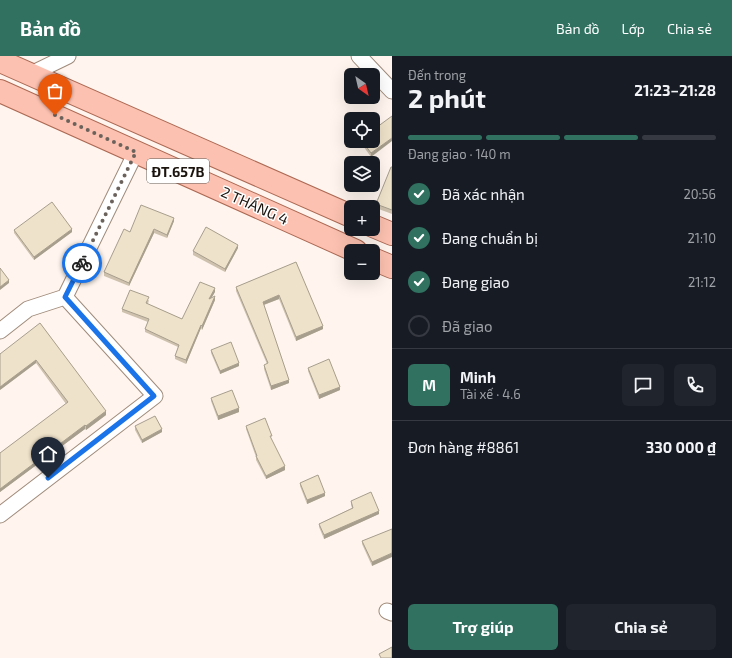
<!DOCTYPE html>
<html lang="vi">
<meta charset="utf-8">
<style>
body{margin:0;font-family:"Exo 2",sans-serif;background:#20242c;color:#f1f3f6;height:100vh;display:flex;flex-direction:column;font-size:15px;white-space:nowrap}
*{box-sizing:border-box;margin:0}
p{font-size:13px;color:#9ea1a6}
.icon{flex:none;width:22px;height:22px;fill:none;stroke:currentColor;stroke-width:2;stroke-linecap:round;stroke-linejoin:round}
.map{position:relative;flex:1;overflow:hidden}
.side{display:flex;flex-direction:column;background:#171b24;width:340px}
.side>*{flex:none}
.needle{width:26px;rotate:146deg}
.tools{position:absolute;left:344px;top:12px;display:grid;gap:8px}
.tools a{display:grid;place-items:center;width:36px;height:36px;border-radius:6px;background:#171b24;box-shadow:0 4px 16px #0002;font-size:20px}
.pin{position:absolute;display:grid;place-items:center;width:34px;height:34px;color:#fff;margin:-41px -17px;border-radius:50% 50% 50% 0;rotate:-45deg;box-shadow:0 0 4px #0007}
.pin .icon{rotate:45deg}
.courier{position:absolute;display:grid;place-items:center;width:40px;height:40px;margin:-20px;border:3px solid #1a73e8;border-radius:50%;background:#fff;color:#222;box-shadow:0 1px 5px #0007}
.headline em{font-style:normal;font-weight:700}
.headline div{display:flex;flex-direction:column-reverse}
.headline{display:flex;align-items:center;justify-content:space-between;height:68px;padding:0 16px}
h1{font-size:26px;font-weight:700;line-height:30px}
.bar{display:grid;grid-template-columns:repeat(4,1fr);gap:6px 4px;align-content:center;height:48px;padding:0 16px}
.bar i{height:5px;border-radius:3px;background:#363941}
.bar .active{background:#307160}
.bar p{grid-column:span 4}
.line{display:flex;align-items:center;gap:10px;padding:0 16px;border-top:1px solid #363941}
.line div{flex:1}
.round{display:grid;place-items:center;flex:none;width:42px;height:42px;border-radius:6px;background:#20242c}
ol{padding:0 16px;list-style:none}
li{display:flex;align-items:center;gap:12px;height:44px}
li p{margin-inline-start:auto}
li .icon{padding:4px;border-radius:50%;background:#307160;color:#fff;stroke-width:4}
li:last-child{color:#9ea1a6}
li i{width:22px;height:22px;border:2px solid #363941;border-radius:50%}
.cta{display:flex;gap:8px;margin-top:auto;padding:8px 16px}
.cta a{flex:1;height:46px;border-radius:6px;background:#307160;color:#fff;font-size:16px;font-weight:700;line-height:46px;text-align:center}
.cta a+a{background:#20242c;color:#f1f3f6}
header{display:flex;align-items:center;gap:24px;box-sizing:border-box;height:56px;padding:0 20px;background:#307160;color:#fff}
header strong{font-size:19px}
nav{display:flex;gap:22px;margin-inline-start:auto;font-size:14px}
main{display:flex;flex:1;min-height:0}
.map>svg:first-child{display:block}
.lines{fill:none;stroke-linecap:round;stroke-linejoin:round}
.minor-casing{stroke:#a08b7b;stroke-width:17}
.primary-casing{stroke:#ac6954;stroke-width:24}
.minor{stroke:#fff;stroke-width:15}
.primary{stroke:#fcc1b0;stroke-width:22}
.wall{fill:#cec2ae}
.shaded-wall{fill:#a79e8d}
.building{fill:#efe2ca;stroke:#a79e8d}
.done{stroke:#6b625c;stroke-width:4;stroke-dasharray:0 7.2}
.route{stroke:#1a73e8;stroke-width:5}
.labels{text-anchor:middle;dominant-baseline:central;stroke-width:3;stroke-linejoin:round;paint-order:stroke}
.shield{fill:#fff;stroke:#5f5a56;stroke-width:1}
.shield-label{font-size:14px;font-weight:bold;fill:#1b130d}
.street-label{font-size:15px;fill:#1b130d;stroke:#fff}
</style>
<header>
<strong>Bản đồ</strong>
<nav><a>Bản đồ</a><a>Lớp</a><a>Chia sẻ</a></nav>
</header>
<main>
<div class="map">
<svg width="392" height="602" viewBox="0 0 392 602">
<rect width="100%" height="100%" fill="#fff5ee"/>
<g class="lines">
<defs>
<path id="minor" d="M359 0 392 35
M31 18 68 0
M0 275 28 253 65 241
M0 459 155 340 65 241 136 96
M387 555 392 557"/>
<path id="primary" d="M0 5 351 160
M0 35 356 195
M373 170 392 178
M373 203 392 211"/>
</defs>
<use href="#minor" class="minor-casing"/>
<use href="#primary" class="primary-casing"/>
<use href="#minor" class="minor"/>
<use href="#primary" class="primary"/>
</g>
<path class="wall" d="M361 85H373L371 101 361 87Z
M392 111V158L376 152V148Z
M174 165 167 182 154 177 129 230 104 220V216L130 176Z
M14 174 72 176 34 204 14 177Z
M238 192 225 216 193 199V195Z
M296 206 323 273 296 285 279 243 264 249 289 327 271 334 264 313V309L267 308 236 235V231Z
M215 236 211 242 215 244 202 274 201 272 186 308 175 303V300L178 291 145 276V273L148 266 122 256V253L149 244 148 248 182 263Z
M40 267 106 359 86 374 85 373 0 436V397L66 348 36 307 0 334Z
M211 294 239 310 220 318 211 297Z
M308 312 340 334 319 343 308 315Z
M211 342 239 356 218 364 211 345Z
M135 370 162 376 142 387 135 374Z
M246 370 271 383 285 414 266 423 256 404V401L246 373Z
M300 427 325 440 307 448 300 430Z
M351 445 379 458 324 483 319 471V468L352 452 351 449Z
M392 473 372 510 362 488V485Z"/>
<path class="shaded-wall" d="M392 82V85L371 101V97Z
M174 162V165L167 182V179Z
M72 173V176L34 204V201Z
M154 173V177L129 230V227Z
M238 189V192L225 216V213Z
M9 224V227L0 234V231Z
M215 232V236L209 246V243Z
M279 239V243L263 249V246Z
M215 240V244L202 274V270Z
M201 269V272L186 308V304Z
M323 270V273L296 285V281Z
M36 304V307L0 334V331Z
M239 307V310L220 318V315Z
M289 324V327L271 334V330Z
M340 331V334L319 343V339Z
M239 352V356L218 364V360Z
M106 355V359L86 374V370Z
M85 369V373L0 436V433Z
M162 373V376L142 387V384Z
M285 410V414L266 423V420Z
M325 437V440L307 448V444Z
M379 455V458L324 483V479Z
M392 497V501L372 510V506Z"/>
<path class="building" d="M392 60V82L371 97 362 85H373V74Z
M391 111H392V154L376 148Z
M52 146 72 173 34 201 14 174Z
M141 149 174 162 167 179 154 173 129 227 104 216 124 173 130 176Z
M206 171 238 189 225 213 193 195Z
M296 206 323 270 296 281 279 239 263 246 289 324 271 330 264 309 268 307 236 231Z
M0 212 9 224 0 231Z
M200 226 215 232 209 243 215 240 202 270 201 269 186 304 175 300 179 289 145 273 149 263 122 253 130 234 149 241 146 247 182 263Z
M40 267 106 355 86 370 85 369 0 433V397L68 346 36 304 0 331V298Z
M231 286 239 307 220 315 211 294Z
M329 303 340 331 319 339 308 312Z
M232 334 239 352 218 360 211 342Z
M155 360 162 373 142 384 135 370Z
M265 362 272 380H270L285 410 266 420 256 400H257L246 370Z
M318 419 325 437 307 444 300 427Z
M371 436 379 455 324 479 319 468 353 452 351 445Z
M392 473V497L372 506 362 485Z
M392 591V602H381L379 598Z"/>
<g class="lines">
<path class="done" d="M55 59 136 96 82 207"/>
<path class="route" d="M48 422 154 340 65 241 82 207"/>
</g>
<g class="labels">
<rect class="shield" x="147" y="103" width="62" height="24" rx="3"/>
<g class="shield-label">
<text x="178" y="115">ĐT.657B</text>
</g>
<g class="street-label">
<text transform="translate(255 149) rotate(24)">2 THÁNG 4</text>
</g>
</g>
</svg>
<div class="tools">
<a><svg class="needle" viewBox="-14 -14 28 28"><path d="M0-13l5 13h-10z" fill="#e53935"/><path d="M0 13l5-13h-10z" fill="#9ea1a6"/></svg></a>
<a><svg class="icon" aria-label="locate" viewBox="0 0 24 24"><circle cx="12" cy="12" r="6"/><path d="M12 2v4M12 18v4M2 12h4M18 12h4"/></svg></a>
<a><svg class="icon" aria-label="layers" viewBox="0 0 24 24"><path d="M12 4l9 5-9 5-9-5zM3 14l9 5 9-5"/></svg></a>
<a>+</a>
<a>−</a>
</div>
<div class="pin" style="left:55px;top:59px;background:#ea580c"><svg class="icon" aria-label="bag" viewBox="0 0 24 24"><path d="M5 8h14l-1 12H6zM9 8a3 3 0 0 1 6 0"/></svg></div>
<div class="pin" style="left:48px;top:422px;background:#1f2937"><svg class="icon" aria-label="home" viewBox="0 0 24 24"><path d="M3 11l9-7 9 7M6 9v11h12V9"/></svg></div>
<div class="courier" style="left:82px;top:207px"><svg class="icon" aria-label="bike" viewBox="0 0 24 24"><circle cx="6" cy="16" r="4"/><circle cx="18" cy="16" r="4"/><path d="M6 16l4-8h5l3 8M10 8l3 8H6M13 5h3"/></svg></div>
</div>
<section class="side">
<div class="headline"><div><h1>2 phút</h1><p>Đến trong</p></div><em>21:23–21:28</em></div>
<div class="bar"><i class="active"></i><i class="active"></i><i class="active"></i><i></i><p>Đang giao · 140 m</p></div>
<ol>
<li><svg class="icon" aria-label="check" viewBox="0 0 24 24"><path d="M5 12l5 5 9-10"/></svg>Đã xác nhận<p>20:56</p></li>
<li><svg class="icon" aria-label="check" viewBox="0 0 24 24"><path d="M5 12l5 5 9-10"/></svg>Đang chuẩn bị<p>21:10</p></li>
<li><svg class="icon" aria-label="check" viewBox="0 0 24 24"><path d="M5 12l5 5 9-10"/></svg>Đang giao<p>21:12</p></li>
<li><i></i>Đã giao</li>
</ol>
<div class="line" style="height:72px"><b class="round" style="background:#307160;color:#fff">M</b><div><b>Minh</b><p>Tài xế · 4.6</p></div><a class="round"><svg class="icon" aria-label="chat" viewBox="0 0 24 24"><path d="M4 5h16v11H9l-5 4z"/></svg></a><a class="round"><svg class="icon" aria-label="phone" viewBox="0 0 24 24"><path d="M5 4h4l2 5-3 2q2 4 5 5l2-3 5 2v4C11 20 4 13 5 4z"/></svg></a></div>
<div class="line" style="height:52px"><div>Đơn hàng #8861</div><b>330 000 ₫</b></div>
<div class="cta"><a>Trợ giúp</a><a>Chia sẻ</a></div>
</section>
</main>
